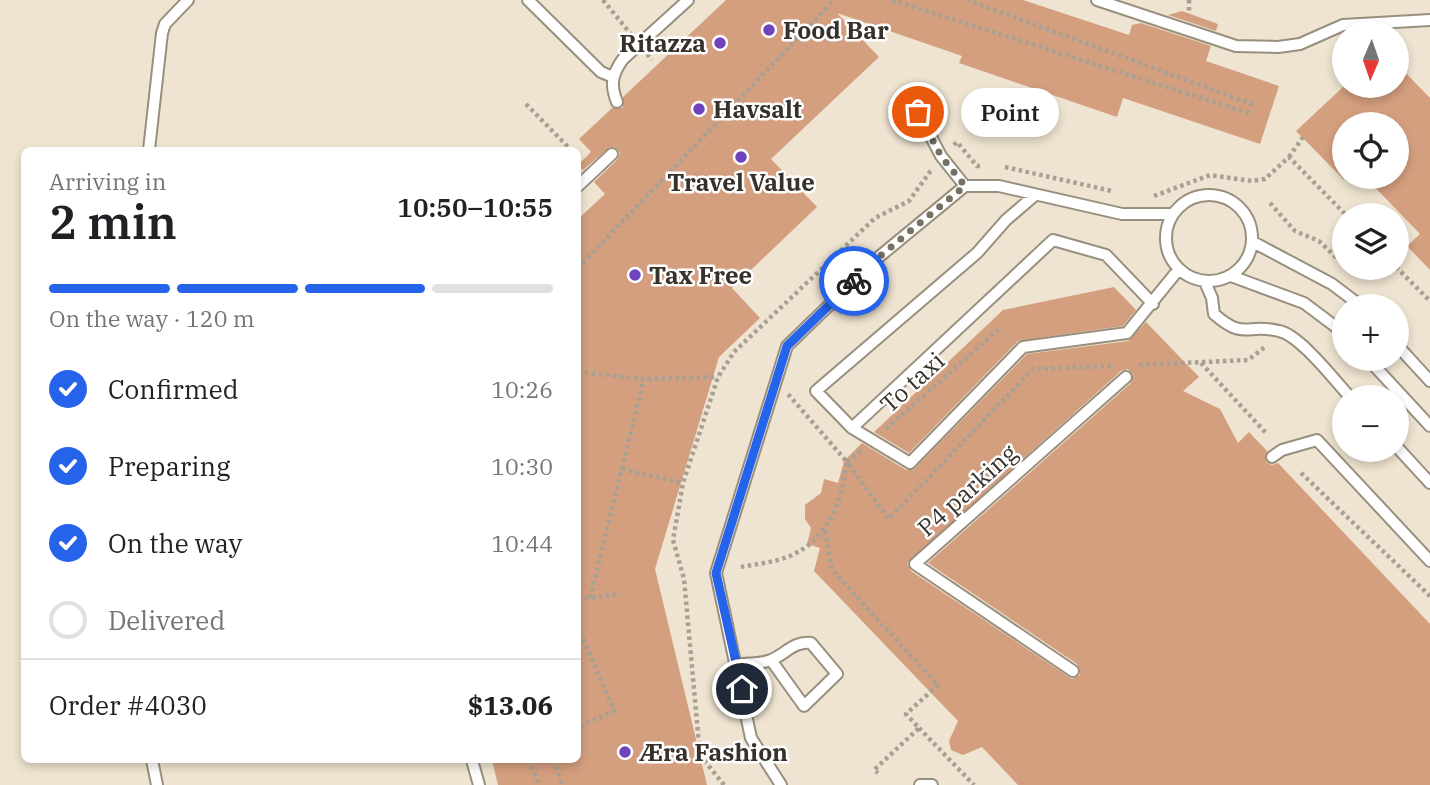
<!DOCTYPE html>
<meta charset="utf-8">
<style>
body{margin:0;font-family:"IBM Plex Serif",serif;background:#f2f2f2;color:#202124;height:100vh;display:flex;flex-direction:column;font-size:26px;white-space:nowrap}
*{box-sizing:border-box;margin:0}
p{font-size:23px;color:#757577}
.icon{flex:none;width:38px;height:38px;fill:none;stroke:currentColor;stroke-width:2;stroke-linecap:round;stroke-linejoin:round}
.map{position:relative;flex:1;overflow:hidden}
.panel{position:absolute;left:21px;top:147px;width:560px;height:616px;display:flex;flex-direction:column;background:#fff;border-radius:10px;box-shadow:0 4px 10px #0003}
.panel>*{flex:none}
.needle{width:46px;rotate:182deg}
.controls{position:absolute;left:1332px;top:21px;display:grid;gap:14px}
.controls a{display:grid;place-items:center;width:77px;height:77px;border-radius:50%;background:#fff;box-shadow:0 4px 10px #0003;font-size:35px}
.pin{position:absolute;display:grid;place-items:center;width:60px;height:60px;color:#fff;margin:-30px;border:4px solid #fff;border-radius:50%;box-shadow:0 2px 7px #0007}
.courier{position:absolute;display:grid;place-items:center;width:70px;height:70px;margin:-35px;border:5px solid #2563eb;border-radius:50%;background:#fff;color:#222;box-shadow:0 2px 9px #0007}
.bubble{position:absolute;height:49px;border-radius:24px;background:#fff;box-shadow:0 4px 10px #0003;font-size:23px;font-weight:600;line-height:49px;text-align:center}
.headline em{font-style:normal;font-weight:600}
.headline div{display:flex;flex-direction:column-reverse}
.headline{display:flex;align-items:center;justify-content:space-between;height:119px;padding:0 28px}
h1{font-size:46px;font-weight:600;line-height:52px}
.bar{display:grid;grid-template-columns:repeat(4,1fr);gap:10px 7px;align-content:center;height:84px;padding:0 28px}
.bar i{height:9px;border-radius:5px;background:#e0e0e0}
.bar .current{background:#2563eb}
.bar p{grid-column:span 4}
.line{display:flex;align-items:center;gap:18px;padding:0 28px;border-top:2px solid #e0e0e0}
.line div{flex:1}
ol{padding:0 28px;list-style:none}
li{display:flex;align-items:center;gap:21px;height:77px}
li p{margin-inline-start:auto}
li .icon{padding:7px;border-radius:50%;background:#2563eb;color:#fff;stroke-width:4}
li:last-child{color:#757577}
li i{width:38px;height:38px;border:4px solid #e0e0e0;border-radius:50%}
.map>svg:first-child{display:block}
.building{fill:#d49f7f;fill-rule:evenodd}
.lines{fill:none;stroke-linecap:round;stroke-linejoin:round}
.service-casing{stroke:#998f7e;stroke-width:14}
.path{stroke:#a8a092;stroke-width:4.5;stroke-dasharray:3.5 3.5;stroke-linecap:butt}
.service{stroke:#fff;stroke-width:10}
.path-bridge{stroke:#a8a092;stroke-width:4.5;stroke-dasharray:3.5 3.5;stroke-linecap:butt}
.done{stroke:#777065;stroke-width:7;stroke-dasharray:0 12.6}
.route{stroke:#2563eb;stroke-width:9}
.poi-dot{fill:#6e43bb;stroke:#fff;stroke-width:2.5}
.labels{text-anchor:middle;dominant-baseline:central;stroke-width:5;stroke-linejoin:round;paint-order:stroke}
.poi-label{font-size:24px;font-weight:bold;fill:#36322b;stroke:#fff;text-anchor:start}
.street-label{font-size:24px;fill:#36322b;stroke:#fff}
</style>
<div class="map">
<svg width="1430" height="785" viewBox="0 0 1430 785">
<rect width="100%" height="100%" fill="#efe4d1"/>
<path class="building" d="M726 0H1023L1129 35 1132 25 1141 23 1211 46 1206 61 1279 86 1260 144 1123 98 1117 117 959 63 962 56 837 13 879 57 771 159 817 207 732 288 760 318 719 357 655 569 707 785H498L492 760H578V219L605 194 594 182 617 160 620 153 615 147H610L583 170 578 165 591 152 579 139 612 108H623V97Z
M1182 11 1218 24 1216 31 1168 15Z
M1396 63 1430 98V270L1407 246 1420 234 1365 177H1396V124H1344V180L1296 131 1344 86H1396Z
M1114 287 1136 310 1123 326 1018 341 909 453 874 432 1003 310Z
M1146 322 1199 377 1183 391 1220 409 1238 443 1249 432 1267 451 1266 462 1272 465 1278 463 1430 624V785H1018L982 747 963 755 951 750 949 741 958 721 814 571 820 548 807 544 811 528 805 519V505L821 493 824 479 838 483 844 461 862 443 906 470H913L1027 354 1128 341ZM1128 369 1133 375 1131 383 928 563 1077 664 1080 675 1072 679 911 571 907 563 1121 371Z"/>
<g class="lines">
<defs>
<path id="service" d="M528 0 601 72 613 77
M1097 0 1236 46 1278 47 1300 44 1343 25 1430 20
M617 102C610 85 612 74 623 59L688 0
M918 112 941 156 965 186
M149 150 162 33 165 24 188 0
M578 186 612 154
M1166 238a43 43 0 1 1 86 0a43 43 0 1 1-86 0Z
M1034 196 1006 220 977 253 816 391 852 428 910 463 1023 347 1127 333 1179 269
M1253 242 1332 284 1361 306
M1231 276 1304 303 1344 333
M1205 282 1212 298 1214 314C1245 341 1246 323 1279 331 1300 335 1335 381 1350 397
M1396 344 1430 381
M1368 359 1430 426
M852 428 1053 240 1106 255 1153 304
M1396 446 1430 483
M1272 457 1282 450 1317 440 1430 561
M738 665C748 663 762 664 771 660 786 654 793 641 811 643L837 674 804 706 771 660
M1073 671 915 564 1126 377
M152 760 157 785
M472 760 479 785
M781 785 751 738 716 573 787 346 880 256 965 186H999L1122 214H1173
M920 785H932"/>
</defs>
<use href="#service" class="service-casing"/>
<path class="path" d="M892 0 1252 114
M967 0 1255 105
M1189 0V13
M526 104 571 150
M954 145 957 142 977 166H982
M1289 157 1303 137
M1005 167 1112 191
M1154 196 1210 175 1252 181 1265 179 1289 157 1346 215
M1270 203 1295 231 1319 241 1344 265
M1396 267 1430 301
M578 268 834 0
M1201 363 1266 433
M1139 365 1248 360 1265 347
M578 372 644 379 718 377
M886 429 1001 327
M861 451 847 462 889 519 1033 369 1112 366
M622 469 683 483
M1301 473 1430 596
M825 531 832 570 938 685 906 714 919 728 874 770 878 773
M741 567C757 564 775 562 790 556 829 539 842 501 847 462L788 394
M590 598 644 379
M578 600 617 594
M578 626 614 711 578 727
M919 728 974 785
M529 760 539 785
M554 760 562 785
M724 785 700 755 684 579 673 540 683 483 718 377 734 352 875 218 909 201 932 169"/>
<use href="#service" class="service"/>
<path class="path-bridge" d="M603 0 652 60"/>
</g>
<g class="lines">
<path class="done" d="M854 281 880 256 965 186 941 156 918 112"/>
<path class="route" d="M742 689 716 573 787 346 854 281"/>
</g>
<g class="poi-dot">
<circle cx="769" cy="30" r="7"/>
<circle cx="720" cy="43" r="7"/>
<circle cx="699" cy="109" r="7"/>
<circle cx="741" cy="157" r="7"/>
<circle cx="635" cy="275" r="7"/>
<circle cx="625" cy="752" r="7"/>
</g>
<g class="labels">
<g class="poi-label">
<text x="783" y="30">Food Bar</text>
<text x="706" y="43" text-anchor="end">Ritazza</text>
<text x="713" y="109">Havsalt</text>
<text x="741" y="182" text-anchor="middle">Travel Value</text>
<text x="649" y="275">Tax Free</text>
<text x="639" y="752">Æra Fashion</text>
</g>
<g class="street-label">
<text transform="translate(912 382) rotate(-42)">To taxi</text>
<text transform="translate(967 490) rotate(-42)">P4 parking</text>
</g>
</g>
</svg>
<div class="controls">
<a><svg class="needle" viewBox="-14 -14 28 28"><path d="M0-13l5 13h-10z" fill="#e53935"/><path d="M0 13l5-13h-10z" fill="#757577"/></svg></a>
<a><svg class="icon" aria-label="locate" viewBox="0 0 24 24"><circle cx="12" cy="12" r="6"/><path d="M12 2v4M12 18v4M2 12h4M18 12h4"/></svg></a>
<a><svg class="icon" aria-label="layers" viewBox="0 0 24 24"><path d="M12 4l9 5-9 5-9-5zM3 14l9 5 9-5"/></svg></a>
<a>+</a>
<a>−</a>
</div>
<div class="pin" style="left:918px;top:112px;background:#ea580c"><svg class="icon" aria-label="bag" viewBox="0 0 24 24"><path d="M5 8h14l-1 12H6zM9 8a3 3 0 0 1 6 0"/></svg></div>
<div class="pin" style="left:742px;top:689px;background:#1f2937"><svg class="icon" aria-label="home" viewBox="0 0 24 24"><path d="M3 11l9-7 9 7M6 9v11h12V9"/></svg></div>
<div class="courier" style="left:854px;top:281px"><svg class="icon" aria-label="bike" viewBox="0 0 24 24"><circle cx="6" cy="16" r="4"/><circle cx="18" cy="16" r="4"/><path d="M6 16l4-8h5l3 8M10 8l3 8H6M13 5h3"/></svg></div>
<div class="bubble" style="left:961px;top:88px;width:98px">Point</div>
<section class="panel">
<div class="headline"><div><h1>2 min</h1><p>Arriving in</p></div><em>10:50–10:55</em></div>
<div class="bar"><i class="current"></i><i class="current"></i><i class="current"></i><i></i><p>On the way · 120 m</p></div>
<ol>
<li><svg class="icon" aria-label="check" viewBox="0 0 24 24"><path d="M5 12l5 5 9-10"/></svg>Confirmed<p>10:26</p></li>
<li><svg class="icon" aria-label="check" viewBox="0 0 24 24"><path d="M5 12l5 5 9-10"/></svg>Preparing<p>10:30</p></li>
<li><svg class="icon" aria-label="check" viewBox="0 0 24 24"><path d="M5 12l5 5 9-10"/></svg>On the way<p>10:44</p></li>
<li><i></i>Delivered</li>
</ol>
<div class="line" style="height:91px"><div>Order #4030</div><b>$13.06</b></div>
</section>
</div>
